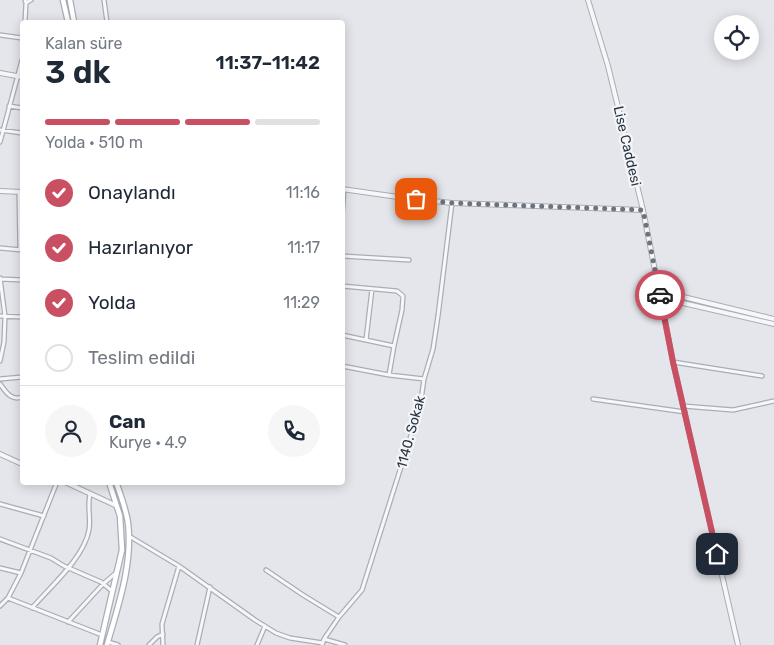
<!DOCTYPE html>
<html lang="tr">
<meta charset="utf-8">
<style>
body{margin:0;font-family:Rubik,sans-serif;background:#f6f6f7;color:#1f2937;height:100vh;display:flex;flex-direction:column;font-size:19px;white-space:nowrap}
*{box-sizing:border-box;margin:0}
p{font-size:16px;color:#747a83}
.icon{flex:none;width:28px;height:28px;fill:none;stroke:currentColor;stroke-width:2;stroke-linecap:round;stroke-linejoin:round}
.map{position:relative;flex:1;overflow:hidden}
.panel{position:absolute;left:20px;top:20px;width:325px;height:465px;display:flex;flex-direction:column;background:#fff;border-radius:5px;box-shadow:0 2px 12px #0003}
.panel>*{flex:none}
.tools{position:absolute;left:714px;top:15px;display:grid;gap:10px}
.tools a{display:grid;place-items:center;width:45px;height:45px;border-radius:50%;background:#fff;box-shadow:0 2px 12px #0003;font-size:25px}
.pin{position:absolute;display:grid;place-items:center;width:42px;height:42px;color:#fff;margin:-21px;border-radius:10px;box-shadow:0 2px 8px #0006}
.courier{position:absolute;display:grid;place-items:center;width:50px;height:50px;margin:-25px;border:4px solid #c94f62;border-radius:50%;background:#fff;color:#222;box-shadow:0 1px 6px #0007}
.head em{font-style:normal;font-weight:600}
.head div{display:flex;flex-direction:column-reverse}
.head{display:flex;align-items:center;justify-content:space-between;height:85px;padding:0 25px}
h1{font-size:32px;font-weight:600;line-height:38px}
.bar{display:grid;grid-template-columns:repeat(4,1fr);gap:8px 5px;align-content:center;height:60px;padding:0 25px}
.bar i{height:6px;border-radius:4px;background:#e0e1e3}
.bar .active{background:#c94f62}
.bar p{grid-column:span 4}
.line{display:flex;align-items:center;gap:12px;padding:0 25px;border-top:1px solid #e0e1e3}
.line div{flex:1}
.round{display:grid;place-items:center;flex:none;width:52px;height:52px;border-radius:26px;background:#f6f6f7}
ol{padding:0 25px;list-style:none}
li{display:flex;align-items:center;gap:15px;height:55px}
li p{margin-inline-start:auto}
li .icon{padding:5px;border-radius:50%;background:#c94f62;color:#fff;stroke-width:4}
li:last-child{color:#747a83}
li i{width:28px;height:28px;border:2px solid #e0e1e3;border-radius:50%}
.map>svg:first-child{display:block}
.lines{fill:none;stroke-linecap:round;stroke-linejoin:round}
.minor-casing{stroke:#a9adb5;stroke-width:5.5}
.tertiary-casing{stroke:#a9adb5;stroke-width:6}
.secondary-casing{stroke:#a9adb5;stroke-width:7}
.minor{stroke:#f6f7f9;stroke-width:3}
.tertiary{stroke:#f6f7f9;stroke-width:4}
.secondary{stroke:#fff;stroke-width:4.5}
.done{stroke:#6c727e;stroke-width:5;stroke-dasharray:0 9}
.route{stroke:#c94f62;stroke-width:6}
.labels{text-anchor:middle;dominant-baseline:central;stroke-width:4.5;stroke-linejoin:round;paint-order:stroke}
.street-label{font-size:14px;fill:#2c3443;stroke:#f3f5f8}
</style>
<div class="map">
<svg width="774" height="645" viewBox="0 0 774 645">
<rect width="100%" height="100%" fill="#e4e6eb"/>
<g class="lines">
<defs>
<path id="minor" d="M25 0 26 3 25 22
M104 0 107 22
M26 3 31 0
M0 35 22 38
M9 106 22 108
M0 130 22 133
M0 142 22 60
M19 192 20 250
M342 217 344 189
M0 248 22 250
M342 256 409 260
M0 278 5 316 4 342 0 361
M0 279 22 280
M342 286 397 291 403 296 402 310 394 346 389 375
M0 316 22 317
M342 335 394 346
M366 340 372 289
M673 362 762 376
M342 366 389 375 424 379
M0 379 22 377
M0 384C6 392 11 401 22 397
M593 399 685 412
M683 406 733 410 774 401
M0 504 44 516
M129 536 179 566 255 620 276 633 290 638 323 643
M0 539 51 558 64 566 101 582 112 591
M0 568 21 573
M266 570 303 595 339 617
M8 598 102 635
M0 606 8 598 21 573 57 482
M32 608C50 587 84 558 89 530 91 518 87 506 90 494
M68 622 103 584 117 572
M324 639 345 645
M108 642 118 645
M149 645 157 637 163 634
M163 645 162 624 179 566
M197 645 210 587
M257 645 265 626
M322 645 324 639 339 617 362 590 420 407 424 379 433 349 438 316 452 203"/>
<path id="tertiary" d="M588 0 608 66 643 210 673 362 738 645
M0 73 22 77
M342 189 398 197 452 203 643 210
M0 191 22 192
M659 289 671 294 774 319
M662 303 670 300 774 324
M0 454 22 464
M65 482 117 506"/>
<path id="secondary" d="M63 0 68 22
M70 0 74 22
M100 645 122 550 120 516 109 482
M107 645C118 606 133 564 128 523 126 509 121 496 116 482"/>
</defs>
<use href="#minor" class="minor-casing"/>
<use href="#tertiary" class="tertiary-casing"/>
<use href="#secondary" class="secondary-casing"/>
<use href="#minor" class="minor"/>
<use href="#tertiary" class="tertiary"/>
<use href="#secondary" class="secondary"/>
</g>
<g class="lines">
<path class="done" d="M416 199 452 203 643 210 660 295"/>
<path class="route" d="M660 295 673 362 717 554"/>
</g>
<g class="labels">
<g class="street-label">
<text transform="translate(627 146) rotate(77)">Lise Caddesi</text>
<text transform="translate(411 432) rotate(-75)">1140. Sokak</text>
</g>
</g>
</svg>
<div class="tools">
<a><svg class="icon" aria-label="locate" viewBox="0 0 24 24"><circle cx="12" cy="12" r="6"/><path d="M12 2v4M12 18v4M2 12h4M18 12h4"/></svg></a>
</div>
<div class="pin" style="left:416px;top:199px;background:#ea580c"><svg class="icon" aria-label="bag" viewBox="0 0 24 24"><path d="M5 8h14l-1 12H6zM9 8a3 3 0 0 1 6 0"/></svg></div>
<div class="pin" style="left:717px;top:554px;background:#1f2937"><svg class="icon" aria-label="home" viewBox="0 0 24 24"><path d="M3 11l9-7 9 7M6 9v11h12V9"/></svg></div>
<div class="courier" style="left:660px;top:295px"><svg class="icon" aria-label="car" viewBox="0 0 24 24"><path d="M5 17H2v-5l4-1 3-4h7l3 4 3 1v5h-3M9 17h6M6 11h13"/><circle cx="7" cy="17" r="2"/><circle cx="17" cy="17" r="2"/></svg></div>
<section class="panel">
<div class="head"><div><h1>3 dk</h1><p>Kalan süre</p></div><em>11:37–11:42</em></div>
<div class="bar"><i class="active"></i><i class="active"></i><i class="active"></i><i></i><p>Yolda · 510 m</p></div>
<ol>
<li><svg class="icon" aria-label="check" viewBox="0 0 24 24"><path d="M5 12l5 5 9-10"/></svg>Onaylandı<p>11:16</p></li>
<li><svg class="icon" aria-label="check" viewBox="0 0 24 24"><path d="M5 12l5 5 9-10"/></svg>Hazırlanıyor<p>11:17</p></li>
<li><svg class="icon" aria-label="check" viewBox="0 0 24 24"><path d="M5 12l5 5 9-10"/></svg>Yolda<p>11:29</p></li>
<li><i></i>Teslim edildi</li>
</ol>
<div class="line" style="height:90px"><a class="round"><svg class="icon" aria-label="person" viewBox="0 0 24 24"><circle cx="12" cy="8" r="4"/><path d="M4 21q1-7 8-7t8 7"/></svg></a><div><b>Can</b><p>Kurye · 4.9</p></div><a class="round"><svg class="icon" aria-label="phone" viewBox="0 0 24 24"><path d="M5 4h4l2 5-3 2q2 4 5 5l2-3 5 2v4C11 20 4 13 5 4z"/></svg></a></div>
</section>
</div>
